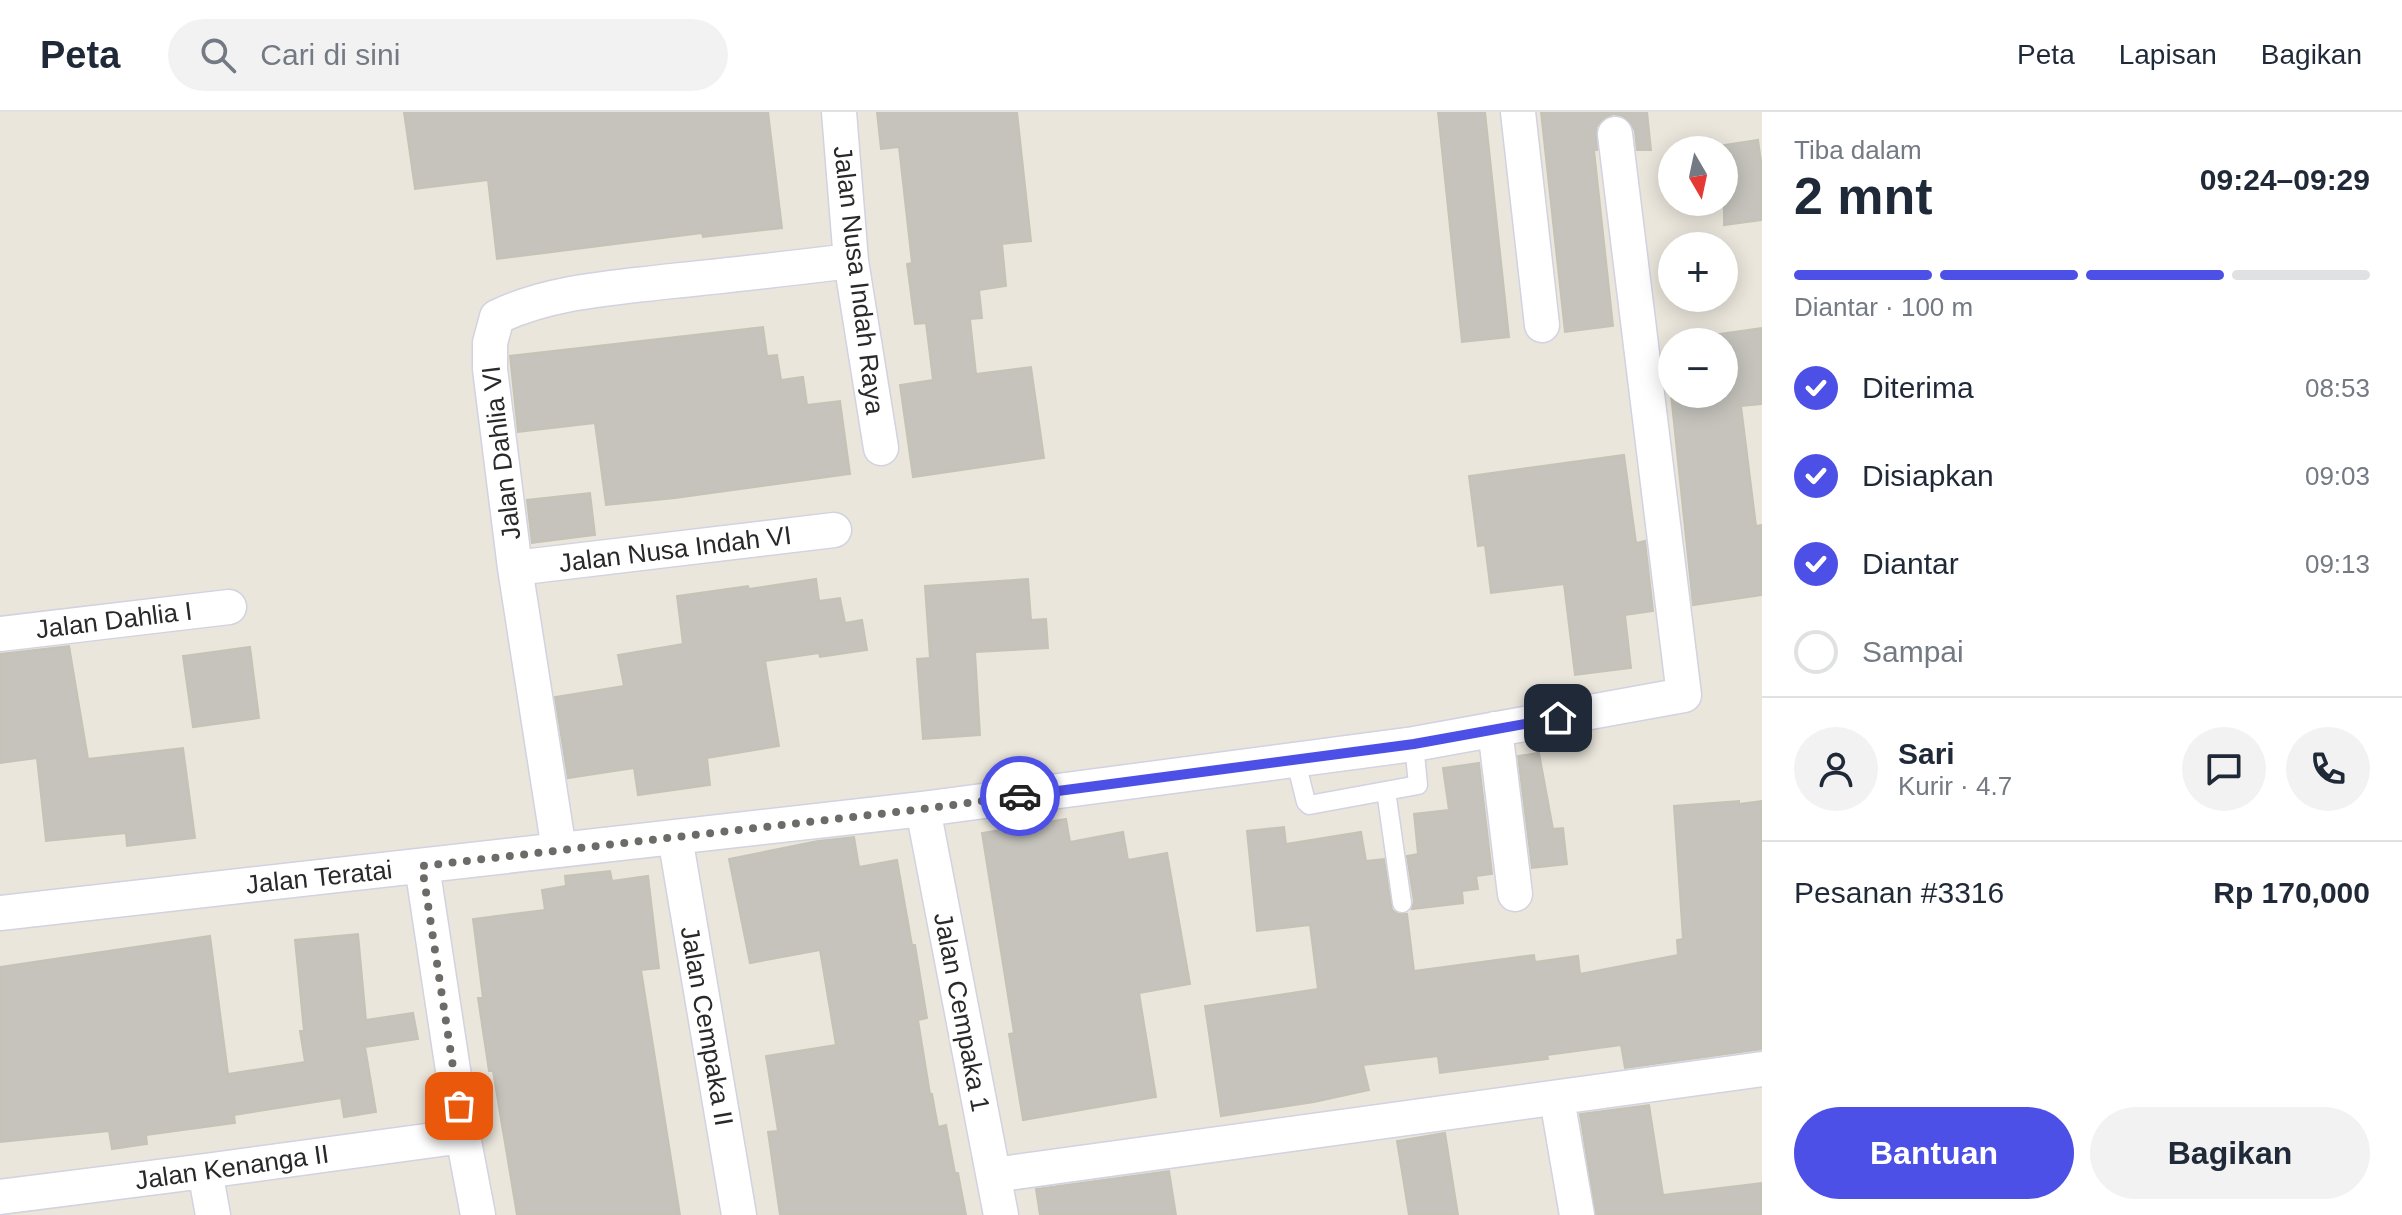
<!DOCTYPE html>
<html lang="id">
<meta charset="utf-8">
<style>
body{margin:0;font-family:Arial,sans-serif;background:#f2f2f3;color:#1f2937;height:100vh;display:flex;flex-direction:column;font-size:30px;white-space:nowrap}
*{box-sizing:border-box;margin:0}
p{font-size:26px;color:#747a83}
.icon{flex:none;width:44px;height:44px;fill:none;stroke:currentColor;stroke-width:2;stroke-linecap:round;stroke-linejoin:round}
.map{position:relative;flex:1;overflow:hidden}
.side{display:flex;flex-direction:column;background:#fff;width:640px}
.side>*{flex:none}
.needle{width:52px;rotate:171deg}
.buttons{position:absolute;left:1658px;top:24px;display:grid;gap:16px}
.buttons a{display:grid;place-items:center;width:80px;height:80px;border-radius:50%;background:#fff;box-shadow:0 4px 20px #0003;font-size:40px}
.pin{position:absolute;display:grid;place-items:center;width:68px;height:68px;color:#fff;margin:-34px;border-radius:16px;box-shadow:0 4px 12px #0006}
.courier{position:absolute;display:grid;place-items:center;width:80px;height:80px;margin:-40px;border:6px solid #4d50e6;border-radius:50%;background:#fff;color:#222;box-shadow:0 2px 10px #0007}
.overview em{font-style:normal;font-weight:700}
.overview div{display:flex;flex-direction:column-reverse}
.overview{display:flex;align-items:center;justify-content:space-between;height:136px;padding:0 32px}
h1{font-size:52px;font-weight:700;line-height:60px}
.bar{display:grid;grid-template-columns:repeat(4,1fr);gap:12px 8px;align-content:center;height:96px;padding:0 32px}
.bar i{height:10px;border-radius:6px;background:#e0e1e3}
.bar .selected{background:#4d50e6}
.bar p{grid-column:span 4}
.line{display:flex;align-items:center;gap:20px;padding:0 32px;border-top:2px solid #e0e1e3}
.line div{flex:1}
.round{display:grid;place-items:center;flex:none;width:84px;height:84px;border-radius:42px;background:#f2f2f3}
ol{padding:0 32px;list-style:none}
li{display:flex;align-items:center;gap:24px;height:88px}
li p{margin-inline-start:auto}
li .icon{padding:8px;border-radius:50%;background:#4d50e6;color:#fff;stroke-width:4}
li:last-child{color:#747a83}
li i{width:44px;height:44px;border:4px solid #e0e1e3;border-radius:50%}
.button{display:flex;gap:16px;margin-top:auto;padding:16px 32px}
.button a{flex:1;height:92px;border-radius:48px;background:#4d50e6;color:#fff;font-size:32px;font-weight:700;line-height:92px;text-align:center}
.button a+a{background:#f2f2f3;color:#1f2937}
header{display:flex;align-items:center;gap:48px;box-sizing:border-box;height:112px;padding:0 40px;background:#fff;border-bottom:2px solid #e0e1e3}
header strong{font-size:38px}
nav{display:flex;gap:44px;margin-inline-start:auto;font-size:28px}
.search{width:560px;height:72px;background:#f2f2f3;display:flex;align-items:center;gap:20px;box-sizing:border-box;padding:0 28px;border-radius:44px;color:#747a83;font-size:30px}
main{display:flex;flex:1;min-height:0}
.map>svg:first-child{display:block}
.building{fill:#c5c3bc;stroke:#c5c2b6;stroke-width:2}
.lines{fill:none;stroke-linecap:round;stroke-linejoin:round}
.lane-casing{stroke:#d2d2e0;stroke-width:21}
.street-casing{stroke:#d2d2e0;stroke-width:37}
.lane{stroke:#fff;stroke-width:18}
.street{stroke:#fff;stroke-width:34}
.done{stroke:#6d6b68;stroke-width:8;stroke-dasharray:0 14.4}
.route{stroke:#4d50e6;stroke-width:10}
.labels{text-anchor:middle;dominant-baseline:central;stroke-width:6;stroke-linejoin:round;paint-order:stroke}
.street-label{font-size:26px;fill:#292929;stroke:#fff}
</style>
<header>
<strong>Peta</strong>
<div class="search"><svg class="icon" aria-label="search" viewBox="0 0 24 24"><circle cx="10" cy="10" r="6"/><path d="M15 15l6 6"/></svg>Cari di sini</div>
<nav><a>Peta</a><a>Lapisan</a><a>Bagikan</a></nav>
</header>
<main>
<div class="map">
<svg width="1762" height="1103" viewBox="0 0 1762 1103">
<rect width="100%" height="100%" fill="#eae6dc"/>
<path class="building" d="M404 0H768L782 116 703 125 702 121 497 147 488 68 415 77Z
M877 0H1017L1031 129 1002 132 1006 174 979 178 982 206 970 207 976 262 1031 255 1044 346 913 365 900 273 933 268 926 211 915 212 907 152 912 151 899 35 881 37Z
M1438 0H1485L1509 225 1462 230Z
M1541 0H1647L1651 38H1637L1635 19 1631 11 1623 4 1613 2 1604 6 1596 15 1597 38H1594L1613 214 1565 220Z
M1758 28 1762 56V108L1724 113V33Z
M763 215 767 244 777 243 781 268 803 265 807 293 840 289 850 362 675 386 606 393 595 311 518 320 510 244Z
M1762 216V292L1741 294 1756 414 1762 413V483L1693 493 1671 282H1724V230H1720L1719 222Z
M1624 343 1636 431 1645 429 1653 499 1625 503 1631 556 1575 563 1564 472 1491 481 1485 433 1478 434 1469 364Z
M590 381 595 423 532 431 527 388Z
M816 467 819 489 840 486 845 511 862 508 867 538 820 545 819 541 765 549 779 634 707 646 710 673 638 683 634 656 568 666 555 585 624 574 618 543 683 532 677 484 748 474 749 477Z
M1028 467 1031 508 1046 507 1048 536 975 540 980 623 923 627 917 547 930 546 925 474Z
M69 534 88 647 183 636 195 726 127 734 126 721 46 729 37 646 0 651V542Z
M250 535 259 606 193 615 183 544Z
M1539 641 1553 717 1563 716 1567 752 1532 756 1518 644Z
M1479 651 1492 762 1476 764 1478 777 1462 779 1463 791 1412 797 1414 789 1407 744 1418 742 1414 702 1449 698 1443 656Z
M1739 689V692L1762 689V937L1625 956 1621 933 1547 943 1548 947 1440 961 1438 944 1363 953 1369 978 1314 990 1221 1004 1205 894 1318 877 1310 813 1257 819 1247 719 1284 715 1286 732 1361 720 1366 749 1384 747 1392 798 1398 802H1407L1414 859 1534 843 1535 850 1578 844 1580 862 1678 843 1677 828 1683 827 1674 694Z
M1066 707 1070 730 1123 720 1128 748 1167 741 1190 872 1139 881 1156 985 1023 1008 1009 922 1014 921 982 721Z
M854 725 859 755 897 748 912 833H915L927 906 918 908 930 982H932L938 1015 946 1013 955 1061H958L966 1103H780L768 1020 778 1019 766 944 836 933 820 838 750 851 729 747 818 729Z
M610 759 612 769 648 764 659 856 641 858 680 1103H517L493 959H489L478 886H483L473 807 545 798 542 778 566 774 565 764Z
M358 822 366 908 413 901 418 927 365 935 376 1000 344 1005 341 986 234 1003 235 1011 146 1023 147 1032 112 1037 109 1019 0 1030V855L210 824 228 962 305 950 300 919H304L295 828Z
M1649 993 1663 1083 1762 1071V1103H1596L1580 1002Z
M1445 1021 1458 1103H1409L1397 1029Z
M1169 1059 1176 1103H1040L1036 1077Z"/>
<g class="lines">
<defs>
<path id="lane" d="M1295 646 1306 690 1309 693 1418 673 1414 632
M1386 679 1402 791"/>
<path id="street" d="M839 0 851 149 881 336
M1518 0 1542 213
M515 456 834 418
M0 522 229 495
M1495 617 1515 782
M923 697 1001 1103
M675 725 739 1103
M559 738 515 456 490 257V231L497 205C551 179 614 176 672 169 732 163 792 156 851 149
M422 754 463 1024 478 1103
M0 801 923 697 1414 632 1684 583 1615 22
M1557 987 1577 1103
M205 1059 213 1103
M994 1063 1762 957
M0 1085 205 1059 463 1024"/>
</defs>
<use href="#lane" class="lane-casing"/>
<use href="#street" class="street-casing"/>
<use href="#lane" class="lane"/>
<use href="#street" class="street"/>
</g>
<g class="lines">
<path class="done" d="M459 994 422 754 923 697 1020 684"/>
<path class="route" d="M1020 684 1414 632 1558 606"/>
</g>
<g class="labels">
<g class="street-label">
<text transform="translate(859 168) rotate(83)">Jalan Nusa Indah Raya</text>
<text transform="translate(501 341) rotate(-97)">Jalan Dahlia VI</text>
<text transform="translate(675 437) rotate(-7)">Jalan Nusa Indah VI</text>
<text transform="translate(114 508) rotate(-7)">Jalan Dahlia I</text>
<text transform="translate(319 765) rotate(-6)">Jalan Teratai</text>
<text transform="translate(962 900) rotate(79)">Jalan Cempaka 1</text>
<text transform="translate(707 914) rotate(80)">Jalan Cempaka II</text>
<text transform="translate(232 1055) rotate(-8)">Jalan Kenanga II</text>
</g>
</g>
</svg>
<div class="buttons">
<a><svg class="needle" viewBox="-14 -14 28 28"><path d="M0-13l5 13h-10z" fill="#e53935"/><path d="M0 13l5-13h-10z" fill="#747a83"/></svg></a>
<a>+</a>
<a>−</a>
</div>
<div class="pin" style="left:459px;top:994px;background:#ea580c"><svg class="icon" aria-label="bag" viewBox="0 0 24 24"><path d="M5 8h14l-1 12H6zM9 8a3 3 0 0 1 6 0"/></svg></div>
<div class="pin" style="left:1558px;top:606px;background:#1f2937"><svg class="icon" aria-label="home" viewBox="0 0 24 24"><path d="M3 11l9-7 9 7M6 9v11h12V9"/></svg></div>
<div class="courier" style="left:1020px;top:684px"><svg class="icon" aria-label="car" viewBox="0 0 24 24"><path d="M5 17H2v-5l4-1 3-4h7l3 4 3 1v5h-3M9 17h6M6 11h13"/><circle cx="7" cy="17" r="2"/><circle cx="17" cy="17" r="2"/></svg></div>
</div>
<section class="side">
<div class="overview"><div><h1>2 mnt</h1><p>Tiba dalam</p></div><em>09:24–09:29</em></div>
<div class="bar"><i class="selected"></i><i class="selected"></i><i class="selected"></i><i></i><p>Diantar · 100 m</p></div>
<ol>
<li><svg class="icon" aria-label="check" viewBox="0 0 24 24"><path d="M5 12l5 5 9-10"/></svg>Diterima<p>08:53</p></li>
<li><svg class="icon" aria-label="check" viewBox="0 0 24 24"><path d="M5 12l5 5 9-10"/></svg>Disiapkan<p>09:03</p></li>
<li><svg class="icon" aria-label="check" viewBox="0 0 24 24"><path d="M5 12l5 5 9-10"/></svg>Diantar<p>09:13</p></li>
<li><i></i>Sampai</li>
</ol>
<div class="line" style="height:144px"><a class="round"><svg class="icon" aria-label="person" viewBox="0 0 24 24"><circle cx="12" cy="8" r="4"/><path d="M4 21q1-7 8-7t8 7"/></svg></a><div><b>Sari</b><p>Kurir · 4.7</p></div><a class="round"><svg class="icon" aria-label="chat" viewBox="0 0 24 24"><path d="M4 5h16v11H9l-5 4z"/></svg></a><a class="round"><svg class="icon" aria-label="phone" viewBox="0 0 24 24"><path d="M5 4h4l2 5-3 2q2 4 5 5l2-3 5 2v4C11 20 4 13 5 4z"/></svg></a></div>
<div class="line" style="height:104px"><div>Pesanan #3316</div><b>Rp 170,000</b></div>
<div class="button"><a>Bantuan</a><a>Bagikan</a></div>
</section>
</main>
